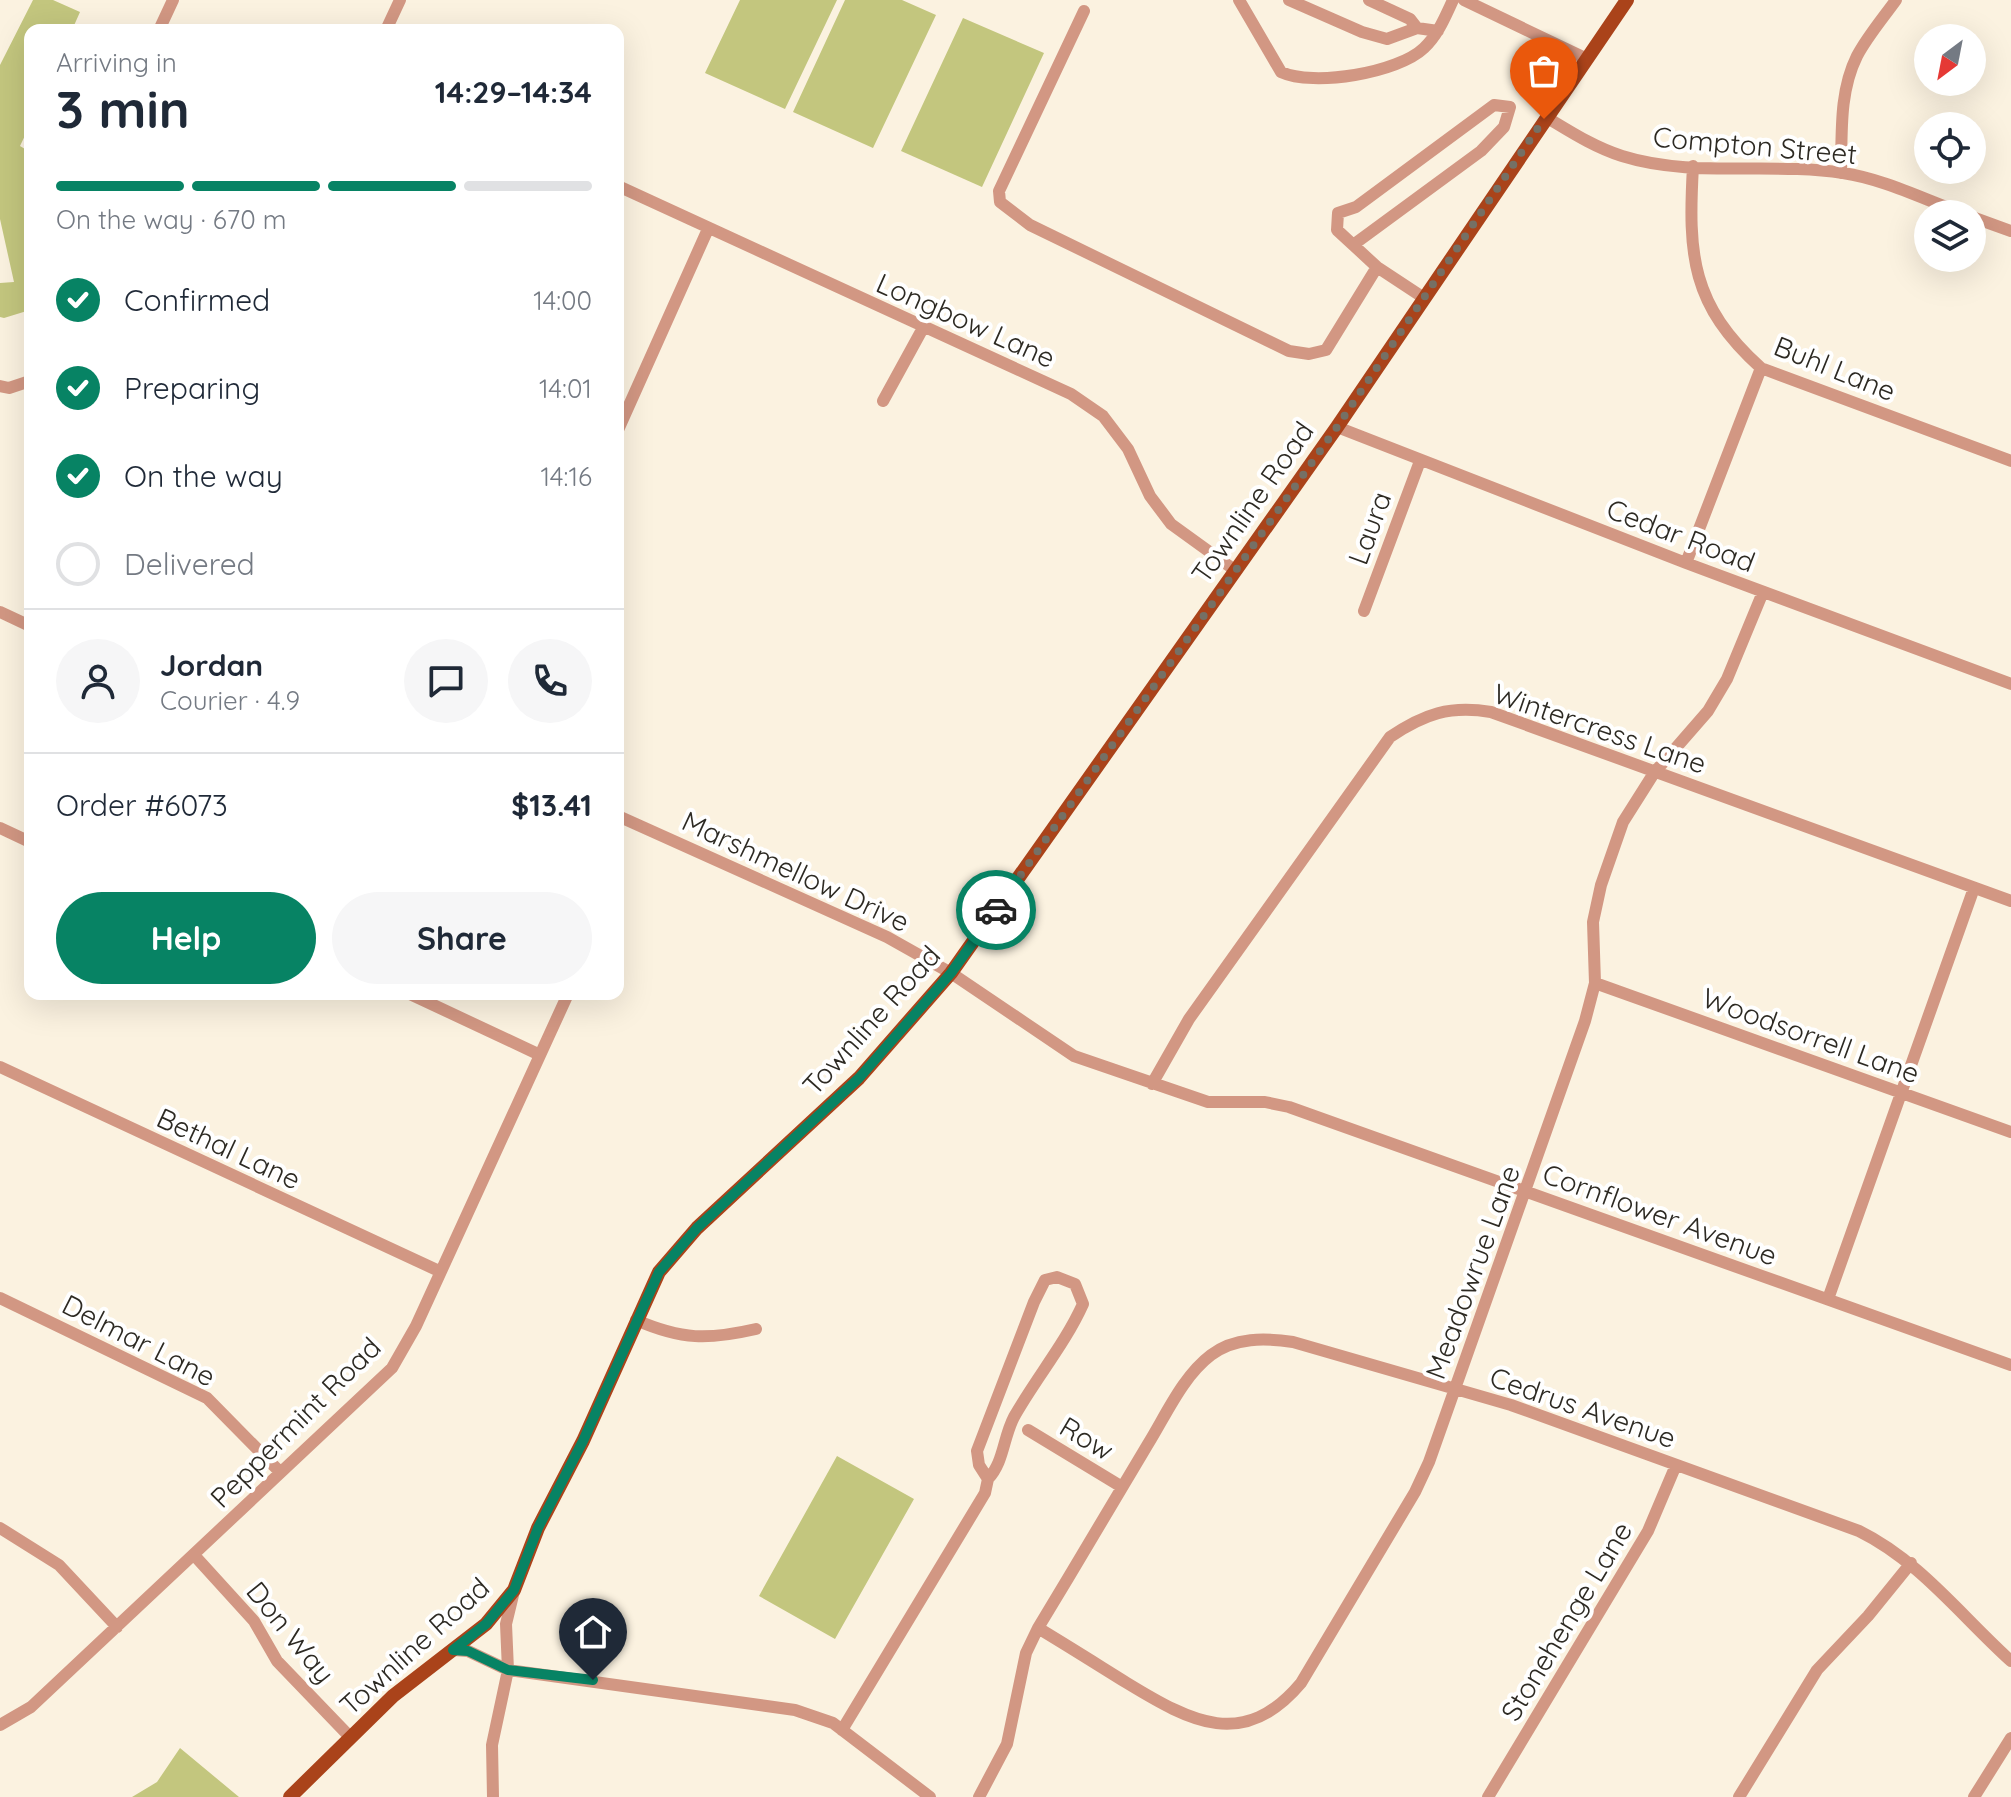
<!DOCTYPE html>
<meta charset="utf-8">
<style>
body{margin:0;font-family:Quicksand,sans-serif;background:#f6f6f7;color:#1f2937;height:100vh;display:flex;flex-direction:column;font-size:30px;white-space:nowrap}
*{box-sizing:border-box;margin:0}
p{font-size:26px;color:#747a83}
.icon{flex:none;width:44px;height:44px;fill:none;stroke:currentColor;stroke-width:2;stroke-linecap:round;stroke-linejoin:round}
.map{position:relative;flex:1;overflow:hidden}
.panel{position:absolute;left:24px;top:24px;width:600px;height:976px;display:flex;flex-direction:column;background:#fff;border-radius:16px;box-shadow:0 8px 32px #0002}
.panel>*{flex:none}
.needle{width:52px;rotate:212deg}
.tools{position:absolute;left:1914px;top:24px;display:grid;gap:16px}
.tools a{display:grid;place-items:center;width:72px;height:72px;border-radius:50%;background:#fff;box-shadow:0 8px 32px #0002;font-size:40px}
.pin{position:absolute;display:grid;place-items:center;width:68px;height:68px;color:#fff;margin:-82px -34px;border-radius:50% 50% 50% 0;rotate:-45deg;box-shadow:0 0 8px #0007}
.pin .icon{rotate:45deg}
.courier{position:absolute;display:grid;place-items:center;width:80px;height:80px;margin:-40px;border:6px solid #078364;border-radius:50%;background:#fff;color:#222;box-shadow:0 2px 10px #0007}
.head em{font-style:normal;font-weight:800}
.head div{display:flex;flex-direction:column-reverse}
.head{display:flex;align-items:center;justify-content:space-between;height:136px;padding:0 32px}
h1{font-size:52px;font-weight:800;line-height:60px}
.bar{display:grid;grid-template-columns:repeat(4,1fr);gap:12px 8px;align-content:center;height:96px;padding:0 32px}
.bar i{height:10px;border-radius:6px;background:#e0e1e3}
.bar .on{background:#078364}
.bar p{grid-column:span 4}
.line{display:flex;align-items:center;gap:20px;padding:0 32px;border-top:2px solid #e0e1e3}
.line div{flex:1}
.round{display:grid;place-items:center;flex:none;width:84px;height:84px;border-radius:42px;background:#f6f6f7}
ol{padding:0 32px;list-style:none}
li{display:flex;align-items:center;gap:24px;height:88px}
li p{margin-inline-start:auto}
li .icon{padding:8px;border-radius:50%;background:#078364;color:#fff;stroke-width:4}
li:last-child{color:#747a83}
li i{width:44px;height:44px;border:4px solid #e0e1e3;border-radius:50%}
.button{display:flex;gap:16px;margin-top:auto;padding:16px 32px}
.button a{flex:1;height:92px;border-radius:48px;background:#078364;color:#fff;font-size:32px;font-weight:800;line-height:92px;text-align:center}
.button a+a{background:#f6f6f7;color:#1f2937}
.map>svg:first-child{display:block}
.green{fill:#c3c67e}
.lines{fill:none;stroke-linecap:round;stroke-linejoin:round}
.minor{stroke:#d29783;stroke-width:12}
.major{stroke:#aa431a;stroke-width:14}
.done{stroke:#757065;stroke-width:8;stroke-dasharray:0 14.4}
.route{stroke:#078364;stroke-width:10}
.labels{text-anchor:middle;dominant-baseline:central;stroke-width:8;stroke-linejoin:round;paint-order:stroke}
.street-label{font-size:28px;fill:#2d2a23;stroke:#fff}
</style>
<div class="map">
<svg width="2011" height="1797" viewBox="0 0 2011 1797">
<rect width="100%" height="100%" fill="#fbf2e0"/>
<path class="green" d="M33 0H53L80 12 72 30H30V125L20 146 30 152V310L4 318 0 317V283L14 282 0 219V65Z
M740 0H837L785 109 705 73Z
M845 0H902L936 15 873 148 793 112Z
M963 18 1044 53 982 187 901 151Z
M837 1456 914 1499 835 1639 759 1596Z
M180 1748 239 1797H132L157 1782Z"/>
<g class="lines">
<path class="minor" d="M1239 0 1281 72C1313 87 1398 73 1424 48 1438 35 1445 17 1453 0
M1289 0 1362 32 1387 39 1417 28 1438 31
M1369 0 1410 19 1417 28
M1464 0 1587 59
M1084 11 999 191 1000 202 1030 225 1289 351 1309 354 1326 350 1377 267
M159 30 173 0
M386 30 400 0
M1546 117C1571 132 1594 147 1622 156 1692 178 1771 162 1843 173 1884 179 1925 200 1965 214
M1693 166C1688 255 1691 305 1761 368L2011 461
M1841 173C1842 134 1839 92 1857 56 1867 37 1883 18 1896 0
M618 186 1071 394 1103 416 1128 449 1150 496 1171 524 1236 571
M1972 217 2011 231
M1353 245 1481 151 1504 127 1510 107 1494 105 1356 207 1338 213 1337 230 1377 267 1424 298
M0 386 9 388 30 381
M883 401 923 328
M1337 427 1686 563 2011 684
M618 430 708 229
M1686 563 1761 368
M1364 611 1420 461
M0 612 30 626
M618 816 887 937 951 973 1074 1056 1208 1102H1265L1289 1107 2011 1365
M0 828 30 842
M1595 983 2011 1132
M410 994 540 1055
M0 1067 439 1271
M1152 1084 1189 1019 1390 737C1424 714 1450 705 1491 712L2011 901
M0 1298 207 1398 280 1472
M1828 1299 1974 888
M636 1320C682 1340 708 1340 756 1329
M1028 1430 1122 1487
M0 1528 59 1565 117 1627
M194 1555 254 1621 277 1661 351 1738
M1038 1628C1068 1646 1098 1665 1127 1683 1191 1722 1244 1751 1301 1683L1415 1492 1429 1462 1585 1021 1595 983 1593 922 1601 885 1623 822 1654 773 1708 711 1727 679 1763 592
M453 1650 468 1651 508 1670 795 1710 833 1723 930 1797
M0 1725 31 1707 392 1368 416 1326 568 994
M842 1730 985 1493 988 1479 979 1465 977 1451 1034 1302 1045 1280 1057 1277 1075 1284 1083 1304C1065 1344 1036 1378 1014 1417 1003 1438 1004 1462 988 1479
M493 1797 492 1745 508 1670 506 1624 514 1591
M979 1797 1007 1744 1026 1653 1038 1628C1075 1567 1111 1506 1148 1444 1166 1415 1183 1376 1211 1355 1235 1337 1265 1338 1293 1342L1511 1405 1859 1531C1920 1561 1961 1616 2011 1661
M1488 1797 1648 1531 1676 1465
M1739 1797 1817 1670 1868 1616 1911 1563
M1974 1797 2011 1738"/>
<path class="major" d="M290 1797 393 1696 486 1624 514 1590 538 1528 583 1441 659 1272 697 1228 859 1078 951 973 1337 427 1627 0"/>
</g>
<g class="lines">
<path class="done" d="M996 910 1337 427 1544 119"/>
<path class="route" d="M593 1680 508 1670 468 1651 453 1650 486 1624 514 1590 538 1528 583 1441 659 1272 697 1228 859 1078 951 973 996 910"/>
</g>
<g class="labels">
<g class="street-label">
<text transform="translate(1755 145) rotate(5)">Compton Street</text>
<text transform="translate(966 320) rotate(24)">Longbow Lane</text>
<text transform="translate(1835 368) rotate(22)">Buhl Lane</text>
<text transform="translate(1252 502) rotate(-55)">Townline Road</text>
<text transform="translate(1369 528) rotate(-70)">Laura</text>
<text transform="translate(1681 535) rotate(21)">Cedar Road</text>
<text transform="translate(1600 728) rotate(19)">Wintercress Lane</text>
<text transform="translate(796 871) rotate(25)">Marshmellow Drive</text>
<text transform="translate(871 1020) rotate(-48)">Townline Road</text>
<text transform="translate(1811 1035) rotate(20)">Woodsorrell Lane</text>
<text transform="translate(229 1148) rotate(25)">Bethal Lane</text>
<text transform="translate(1660 1214) rotate(20)">Cornflower Avenue</text>
<text transform="translate(1472 1272) rotate(-70)">Meadowrue Lane</text>
<text transform="translate(139 1340) rotate(27)">Delmar Lane</text>
<text transform="translate(1583 1407) rotate(19)">Cedrus Avenue</text>
<text transform="translate(295 1422) rotate(-45)">Peppermint Road</text>
<text transform="translate(1087 1438) rotate(31)">Row</text>
<text transform="translate(1566 1621) rotate(-59)">Stonehenge Lane</text>
<text transform="translate(291 1632) rotate(51)">Don Way</text>
<text transform="translate(414 1646) rotate(-42)">Townline Road</text>
</g>
</g>
</svg>
<div class="tools">
<a><svg class="needle" viewBox="-14 -14 28 28"><path d="M0-13l5 13h-10z" fill="#e53935"/><path d="M0 13l5-13h-10z" fill="#747a83"/></svg></a>
<a><svg class="icon" aria-label="locate" viewBox="0 0 24 24"><circle cx="12" cy="12" r="6"/><path d="M12 2v4M12 18v4M2 12h4M18 12h4"/></svg></a>
<a><svg class="icon" aria-label="layers" viewBox="0 0 24 24"><path d="M12 4l9 5-9 5-9-5zM3 14l9 5 9-5"/></svg></a>
</div>
<div class="pin" style="left:1544px;top:119px;background:#ea580c"><svg class="icon" aria-label="bag" viewBox="0 0 24 24"><path d="M5 8h14l-1 12H6zM9 8a3 3 0 0 1 6 0"/></svg></div>
<div class="pin" style="left:593px;top:1680px;background:#1f2937"><svg class="icon" aria-label="home" viewBox="0 0 24 24"><path d="M3 11l9-7 9 7M6 9v11h12V9"/></svg></div>
<div class="courier" style="left:996px;top:910px"><svg class="icon" aria-label="car" viewBox="0 0 24 24"><path d="M5 17H2v-5l4-1 3-4h7l3 4 3 1v5h-3M9 17h6M6 11h13"/><circle cx="7" cy="17" r="2"/><circle cx="17" cy="17" r="2"/></svg></div>
<section class="panel">
<div class="head"><div><h1>3 min</h1><p>Arriving in</p></div><em>14:29–14:34</em></div>
<div class="bar"><i class="on"></i><i class="on"></i><i class="on"></i><i></i><p>On the way · 670 m</p></div>
<ol>
<li><svg class="icon" aria-label="check" viewBox="0 0 24 24"><path d="M5 12l5 5 9-10"/></svg>Confirmed<p>14:00</p></li>
<li><svg class="icon" aria-label="check" viewBox="0 0 24 24"><path d="M5 12l5 5 9-10"/></svg>Preparing<p>14:01</p></li>
<li><svg class="icon" aria-label="check" viewBox="0 0 24 24"><path d="M5 12l5 5 9-10"/></svg>On the way<p>14:16</p></li>
<li><i></i>Delivered</li>
</ol>
<div class="line" style="height:144px"><a class="round"><svg class="icon" aria-label="person" viewBox="0 0 24 24"><circle cx="12" cy="8" r="4"/><path d="M4 21q1-7 8-7t8 7"/></svg></a><div><b>Jordan</b><p>Courier · 4.9</p></div><a class="round"><svg class="icon" aria-label="chat" viewBox="0 0 24 24"><path d="M4 5h16v11H9l-5 4z"/></svg></a><a class="round"><svg class="icon" aria-label="phone" viewBox="0 0 24 24"><path d="M5 4h4l2 5-3 2q2 4 5 5l2-3 5 2v4C11 20 4 13 5 4z"/></svg></a></div>
<div class="line" style="height:104px"><div>Order #6073</div><b>$13.41</b></div>
<div class="button"><a>Help</a><a>Share</a></div>
</section>
</div>
